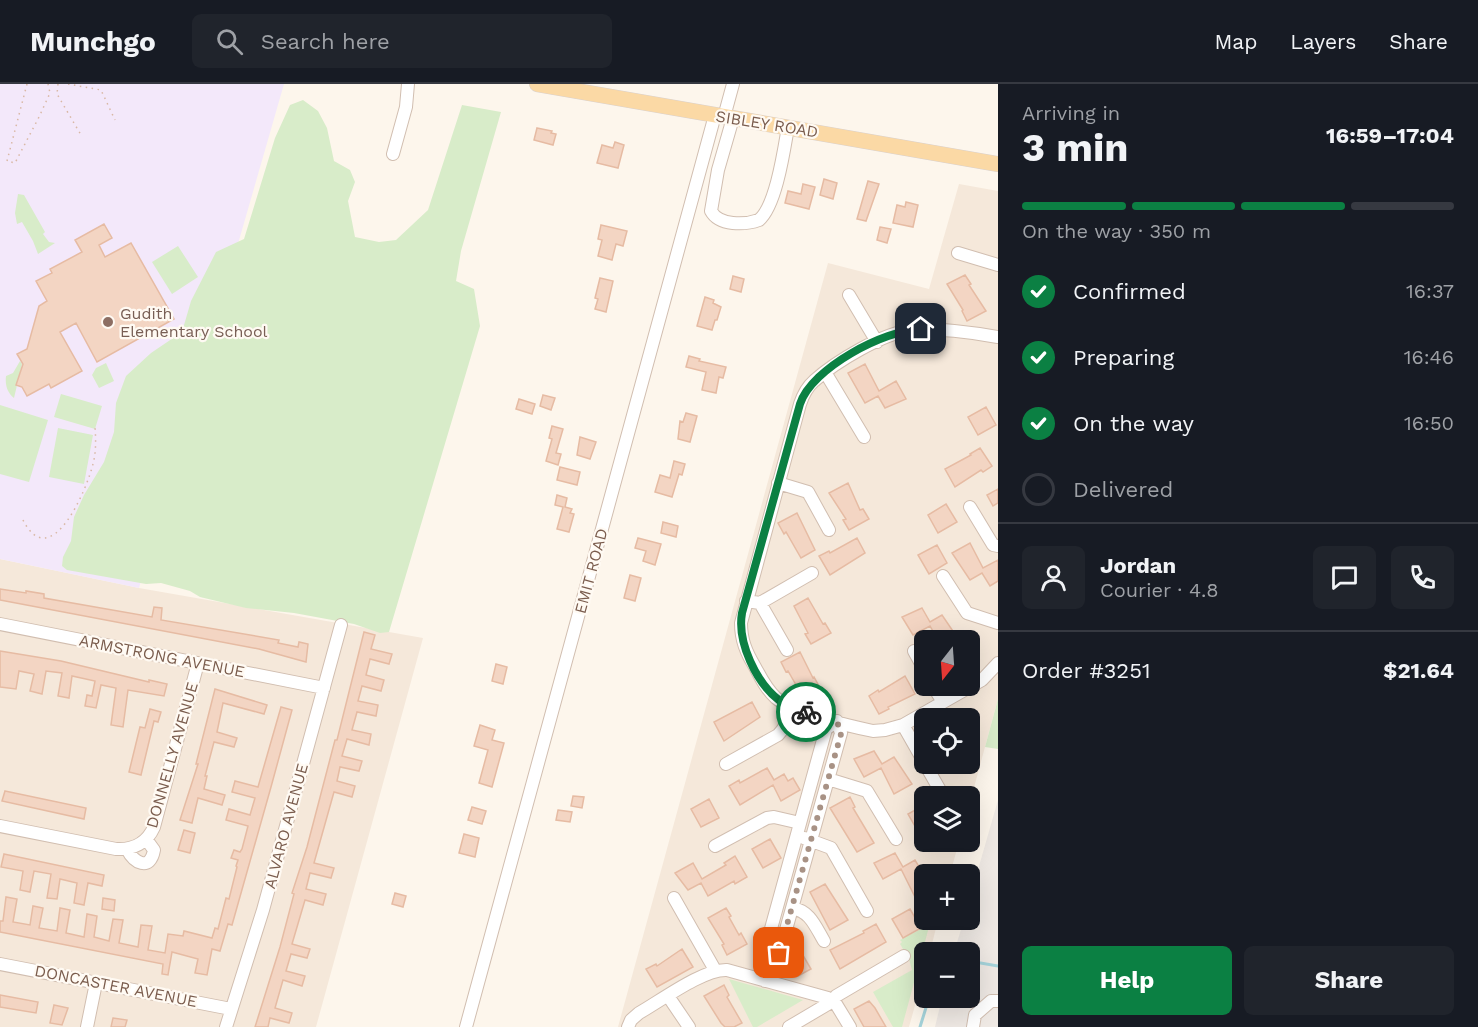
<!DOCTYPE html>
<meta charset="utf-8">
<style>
body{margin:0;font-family:"Work Sans",sans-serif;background:#20242c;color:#f1f3f6;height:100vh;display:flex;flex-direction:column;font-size:22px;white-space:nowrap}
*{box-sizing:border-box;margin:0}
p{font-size:20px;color:#9ea1a6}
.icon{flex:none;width:33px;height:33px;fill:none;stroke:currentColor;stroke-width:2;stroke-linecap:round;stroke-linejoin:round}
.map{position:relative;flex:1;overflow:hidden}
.side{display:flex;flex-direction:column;background:#171b24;width:480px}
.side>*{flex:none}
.needle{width:39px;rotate:197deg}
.controls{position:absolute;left:914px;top:546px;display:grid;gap:12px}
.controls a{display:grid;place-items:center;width:66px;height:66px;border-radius:9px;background:#171b24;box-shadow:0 6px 24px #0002;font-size:30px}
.pin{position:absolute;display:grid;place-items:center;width:51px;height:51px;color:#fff;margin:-26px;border-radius:12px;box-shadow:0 3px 9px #0006}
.courier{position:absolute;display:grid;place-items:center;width:60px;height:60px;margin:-30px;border:4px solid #0b8043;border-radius:50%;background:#fff;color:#222;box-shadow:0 2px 8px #0007}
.head em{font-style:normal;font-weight:700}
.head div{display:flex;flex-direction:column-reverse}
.head{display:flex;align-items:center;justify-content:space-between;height:102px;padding:0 24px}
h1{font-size:39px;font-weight:700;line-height:45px}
.bar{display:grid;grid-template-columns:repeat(4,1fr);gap:9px 6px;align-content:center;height:72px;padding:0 24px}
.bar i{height:8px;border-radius:4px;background:#363941}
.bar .current{background:#0b8043}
.bar p{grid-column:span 4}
.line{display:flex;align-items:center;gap:15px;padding:0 24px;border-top:2px solid #363941}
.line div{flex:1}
.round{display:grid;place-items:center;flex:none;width:63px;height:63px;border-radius:9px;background:#20242c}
ol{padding:0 24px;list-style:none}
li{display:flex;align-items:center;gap:18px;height:66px}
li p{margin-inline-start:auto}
li .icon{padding:6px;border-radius:50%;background:#0b8043;color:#fff;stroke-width:4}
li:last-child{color:#9ea1a6}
li i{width:33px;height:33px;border:3px solid #363941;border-radius:50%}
.primary-button{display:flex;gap:12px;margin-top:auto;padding:12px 24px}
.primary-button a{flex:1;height:69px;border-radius:9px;background:#0b8043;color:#fff;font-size:24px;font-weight:700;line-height:69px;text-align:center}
.primary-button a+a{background:#20242c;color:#f1f3f6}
header{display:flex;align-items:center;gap:36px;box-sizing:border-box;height:84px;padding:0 30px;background:#171b24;border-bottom:2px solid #363941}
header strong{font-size:28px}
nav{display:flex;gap:33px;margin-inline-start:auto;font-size:21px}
.search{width:420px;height:54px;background:#20242c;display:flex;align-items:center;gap:15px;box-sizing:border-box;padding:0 21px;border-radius:9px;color:#9ea1a6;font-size:22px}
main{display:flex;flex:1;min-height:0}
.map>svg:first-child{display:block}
.residential{fill:#f5e8da;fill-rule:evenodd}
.industrial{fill:#efe9e4}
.education{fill:#f3e8fa}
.green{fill:#d8ecc9}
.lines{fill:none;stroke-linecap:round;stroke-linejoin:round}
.stream{stroke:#a5d3da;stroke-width:3}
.building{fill:#f3d5c3;stroke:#e6bba3;stroke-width:1.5}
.minor-casing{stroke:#d1beb0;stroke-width:14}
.major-casing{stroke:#dad1cd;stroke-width:16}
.path{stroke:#d9b8a5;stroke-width:1.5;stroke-dasharray:1.5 4.5;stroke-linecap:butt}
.minor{stroke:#fff;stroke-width:12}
.major{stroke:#fbd9a5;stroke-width:15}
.done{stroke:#a89285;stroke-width:6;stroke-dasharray:0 10.8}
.route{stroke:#0b8043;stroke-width:8}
.education-dot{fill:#8d6e63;stroke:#fffaf3;stroke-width:2}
.labels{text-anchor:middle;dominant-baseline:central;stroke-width:4.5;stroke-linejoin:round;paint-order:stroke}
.street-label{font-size:16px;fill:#7a5c4d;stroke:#fffaf3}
.education-label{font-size:16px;fill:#785e54;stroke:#fffaf3;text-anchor:start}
</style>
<header>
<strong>Munchgo</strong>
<div class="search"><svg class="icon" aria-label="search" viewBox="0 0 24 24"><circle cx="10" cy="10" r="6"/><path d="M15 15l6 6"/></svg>Search here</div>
<nav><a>Map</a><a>Layers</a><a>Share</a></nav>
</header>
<main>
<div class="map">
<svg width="998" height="943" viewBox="0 0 998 943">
<rect width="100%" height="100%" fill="#fdf6ec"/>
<path class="residential" d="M959 100 998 107V615L969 722V712H924V758H959L950 790H924V836H938L930 868H924V889L909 943H618L828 179 929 205ZM924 556H969V602H924ZM924 634H969V680H924Z
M0 475 139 504 423 554 316 943H0Z"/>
<path class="industrial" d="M998 716V943H935L942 914H969V868H954L964 836H969V817Z"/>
<path class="education" d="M0 0H284L139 504 0 475Z"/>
<path class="green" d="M303 16 318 27 327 44 334 77 350 86 355 98 348 117 355 153 379 158 396 156 428 126 462 21 501 28 461 167 456 197 474 205 480 242 389 548 380 549 354 540 294 529 246 524 200 513 190 507 161 499 146 500 67 486 62 482 63 473 71 457 74 433 84 411 104 378 114 348 116 319 126 292 151 269 182 248 191 217 216 168 244 155 275 54 290 21Z
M18 110 24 111 45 148 43 150 49 158 55 159 38 170 33 157 22 138 17 140 15 129Z
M178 162 198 193 172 210 152 178Z
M20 277 22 280 14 314C7 308 5 301 6 292L13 289Z
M106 279 114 297 99 304 92 291 96 284Z
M61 310 102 322 95 345 54 333Z
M0 321 48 336 29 398 0 390Z
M58 344 93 351 84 400 49 393Z
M998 615V665L985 663Z
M929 843 902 943H893L873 908 912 886 909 875 911 873 909 870H906L900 860 902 858 900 856 921 845Z
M729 895 803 916 757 943H753Z"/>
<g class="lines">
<path class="stream" d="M969 877 998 882
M920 943 929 914"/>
</g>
<path class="building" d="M537 44 552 47 551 49 556 50 553 61 534 56Z
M615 58 624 61 618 84 597 79 602 61 613 64Z
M824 95 837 99 833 115 820 111Z
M868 97 879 100 866 137 857 135Z
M803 100 815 103 809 125 785 119 788 107 801 110Z
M906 118 918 121 913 143 893 139 897 121 905 123Z
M104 140 112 154 99 161 105 173 131 159 174 235 97 278 76 239 60 248 82 287 51 304 49 300 27 312 22 303 16 301 23 280 17 270 27 265 39 222 47 217 36 197 52 189 50 185 82 168 75 156Z
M601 141 627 147 623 162 616 160 612 176 598 172 602 156 598 155Z
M880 143 891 145 887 159 877 156Z
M965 191 971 200 969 201 986 227 967 237 962 227 963 226 947 200Z
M733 192 744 195 741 208 730 205Z
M600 194 613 197 606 228 595 225 598 215 595 214Z
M705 213 714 216 713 219 721 223 717 236H715L712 246 697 242Z
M689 272 700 275 699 277 726 283 723 294 719 293 716 309 702 306 706 288 686 283Z
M865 280 879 307 896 297 906 315 885 324 878 312 865 319 848 289Z
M543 311 555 314 551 326 540 322Z
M519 315 535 320 532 330 516 325Z
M986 323 996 341 978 351 968 333Z
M686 329 697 332 690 358 678 355 680 337 683 338Z
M552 342 563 345 556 369 561 370 558 381 546 377 552 355 549 354Z
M580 353 596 358 590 375 577 371Z
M980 364 992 382 983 388 981 386 955 403 945 385 971 371 970 370Z
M674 377 685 380 682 391 679 390 672 413 655 408 660 391 670 394Z
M560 383 580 388 577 401 557 396Z
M848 399 860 426 863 425 869 435 849 446 843 436 846 435 829 409Z
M998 405V419L993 422 987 411Z
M557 411 567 414 565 423 572 425 570 429 574 430 569 448 557 445 563 423 555 421Z
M946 420 957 438 938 449 928 431Z
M797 429 815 466 801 474 786 448 784 450 778 439Z
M663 438 678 442 676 453 661 449Z
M638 454 661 460 655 481 643 477 646 467 635 464Z
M857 454 865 469 830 491 819 472 829 467 830 469Z
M970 459 983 484 998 476V497L990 502 982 489 970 496 952 469Z
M937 461 947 479 929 490 918 471Z
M630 491 641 494 635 517 624 514Z
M0 505 26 509V507L44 510V514L152 533 154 523 162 524 161 536 279 556 278 559 298 563 299 558 308 560 306 578 259 565 0 516Z
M808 514 823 540 825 539 831 549 811 560 805 550 808 549 794 522Z
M922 524 930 538 942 531 959 556H938L930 542 913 551 902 533Z
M364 548 375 551 371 565 392 570 389 580 370 575 366 591 384 596 381 607 362 602 358 617 378 621 376 632 357 628 352 646 371 650 369 661 347 655 342 672 362 677 359 687 340 683 337 697 355 702 352 713 334 708 314 779 334 784 331 794 310 789 306 805 326 810 323 821 305 816 292 860 310 865 307 874 291 870 286 887 305 892 302 902 283 896 275 924 292 929 289 939 270 934 268 943H255L280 863 294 810 292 809 307 763 335 656H337Z
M0 567 61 577 149 598V596L167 600 164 612 128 606 123 643 111 641 116 604 101 601 96 624 85 622 87 611 92 612 95 597 72 592 69 614 58 612 62 589 46 587 42 610 30 607 34 590 19 587 16 605 0 603Z
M800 568 813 594 814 593 820 604 803 613 788 587 786 588 781 578Z
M496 580 507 583 503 600 492 597Z
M905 592 915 610 888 623 889 625 879 630 869 612 878 606 879 608Z
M215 605 267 621 264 630 223 619 217 648 237 654 234 663 214 658 205 692H207L204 705 225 711 222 721 198 714 192 739 180 736 198 680H196Z
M752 618 760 633 724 657 714 638Z
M281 623 292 626 271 703 232 841 228 840 220 867 212 865 207 891 195 889 198 875 172 868 168 891 162 890 163 880 0 848V837H3L6 813 17 815 13 838 30 841 33 822 43 824 39 844 57 847 60 824 70 826 66 849 84 853 87 830 97 832 94 853 109 857 113 835 123 836 119 859 138 863 141 841 152 842 148 866 165 869 168 850 183 852 184 847 212 854 215 844 218 845 226 814 229 815 237 783 236 782 238 776 231 774 234 766 240 768 242 765 248 742 226 736 229 725 250 731 255 714 232 708 235 697 258 703Z
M150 625 161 628 158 638 154 637 141 691 129 688 140 643 145 644Z
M480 641 495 646 492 656 504 659 492 703 479 699 488 666 474 662Z
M874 667 882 680 894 673 912 700 894 710 881 684 864 693 854 675Z
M767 684 774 696 784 690 788 697 793 694 800 706 781 717 773 701 740 721 729 702 739 696 740 699Z
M5 707 86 724 84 735 2 717Z
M573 712 584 713 582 724 571 722Z
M850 713 855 723 853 724 874 759 857 768 830 724Z
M709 715 719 734 701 743 691 725Z
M924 721V758L908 730Z
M472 723 486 727 482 740 468 736Z
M558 726 572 728 570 738 556 736Z
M184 746 195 749 190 769 178 766Z
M464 750 479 754 475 773 459 769Z
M770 755 781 774 763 784 752 765Z
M895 769 903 783 915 776 924 791V808L915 813 901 785 883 795 874 779Z
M4 770 104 791 102 802 88 799 84 821 74 819 77 799 60 795 57 815 47 814 51 790 34 787 30 808 20 806 23 787 1 783Z
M735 772 747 793 735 800 734 797 708 812 701 799 688 806 675 789 693 779 702 795 726 781 724 779Z
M825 800 848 836 830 846 810 808Z
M395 809 406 812 403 823 392 820Z
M103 814 115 816 114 827 102 825Z
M726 824 731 832 729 833 739 851 741 849 747 860 727 871 722 861 724 860 708 834Z
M910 825 921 844 903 854 892 835Z
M876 840 886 858 840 885 830 866 864 849 863 847Z
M682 865 693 883 657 903 646 885 656 880 657 882Z
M801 868 811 885 798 892 789 875Z
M724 901 729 911 727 913 742 939 734 943H725L721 939 704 912Z
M0 911 38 918 36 929 0 923Z
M869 917 875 924 886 943H864L854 925Z
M54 921 68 924 62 941 50 939Z
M113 934 127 936 125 943H111Z"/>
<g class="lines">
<defs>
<path id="minor" d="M724 33 733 0
M733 34 718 86 711 127C719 142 745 141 759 136 776 122 784 66 788 43
M393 70 406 23 408 0
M958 169 998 181
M849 211 877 258
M998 253C976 249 932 243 911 246 883 249 835 278 814 297 807 303 803 311 800 320L741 539C741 556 746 568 755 583 761 594 766 605 776 614 794 629 849 642 873 647L885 646 903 641 982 596 998 579
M825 288 864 353
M778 399 808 408 829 446
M970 423 993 461 998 462
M943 492 967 529 998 539
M746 517 760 519 787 566
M760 519 812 489
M0 540 324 604
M914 567 924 585
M933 602 943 618
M903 641 924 678
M726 680 778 651 783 645 794 624
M925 680 941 708
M828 695 867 707 896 755
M0 742 116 765C133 766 147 759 154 743L198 579
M804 754 831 764 867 827
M715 762 767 734 774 733 800 739
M127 765C134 779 150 788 154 766L146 755
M674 814 715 886
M792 824C810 827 815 842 824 857
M0 880 231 925
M765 897 761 881 826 645 837 637
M765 897 775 885 841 649 837 637
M668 912 689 943
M87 943 96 899
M226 943 263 826 341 541
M466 943 715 31
M628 943 631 936 639 929C662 916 703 885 727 886L828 914 836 920 850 943
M789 943 833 917 836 912 904 872
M973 943 975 931 991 917H998"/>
<path id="major" d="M537 0 998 80"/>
</defs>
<use href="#minor" class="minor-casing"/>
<use href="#major" class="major-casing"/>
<path class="path" d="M27 0 7 77 15 79 39 33 50 9 48 0
M58 0 57 10 81 51
M68 0 101 6 115 36
M23 436C51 491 87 405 93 380 96 369 96 356 95 343"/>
<use href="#minor" class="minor"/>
<use href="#major" class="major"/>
</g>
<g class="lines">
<path class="done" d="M779 869 841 650 837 637 806 628"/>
<path class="route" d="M806 628C797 625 788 622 780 617 756 599 737 558 742 529L800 320C812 284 884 246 921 245"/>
</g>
<circle class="education-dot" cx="108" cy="238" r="6"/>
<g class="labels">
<g class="street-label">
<text transform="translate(767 40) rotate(9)">SIBLEY ROAD</text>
<text transform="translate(591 487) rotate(-75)">EMIT ROAD</text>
<text transform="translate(162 572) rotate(11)">ARMSTRONG AVENUE</text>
<text transform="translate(172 671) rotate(-74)">DONNELLY AVENUE</text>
<text transform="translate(286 742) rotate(-75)">ALVARO AVENUE</text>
<text transform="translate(116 902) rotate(11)">DONCASTER AVENUE</text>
</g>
<g class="education-label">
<text x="120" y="229">Gudith<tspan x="120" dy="18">Elementary School</tspan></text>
</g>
</g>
</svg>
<div class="controls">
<a><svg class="needle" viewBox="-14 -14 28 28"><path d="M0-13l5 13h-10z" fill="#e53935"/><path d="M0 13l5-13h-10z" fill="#9ea1a6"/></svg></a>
<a><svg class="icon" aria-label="locate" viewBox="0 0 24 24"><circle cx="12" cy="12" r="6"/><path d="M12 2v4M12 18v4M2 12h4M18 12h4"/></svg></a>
<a><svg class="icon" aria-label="layers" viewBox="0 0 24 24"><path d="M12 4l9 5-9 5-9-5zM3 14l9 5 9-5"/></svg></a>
<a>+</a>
<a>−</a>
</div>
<div class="pin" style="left:779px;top:869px;background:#ea580c"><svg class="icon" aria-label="bag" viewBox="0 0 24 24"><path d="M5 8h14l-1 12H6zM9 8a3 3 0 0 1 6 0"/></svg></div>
<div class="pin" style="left:921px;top:245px;background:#1f2937"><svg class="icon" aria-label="home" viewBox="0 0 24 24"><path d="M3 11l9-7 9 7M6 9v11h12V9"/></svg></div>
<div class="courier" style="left:806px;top:628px"><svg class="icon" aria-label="bike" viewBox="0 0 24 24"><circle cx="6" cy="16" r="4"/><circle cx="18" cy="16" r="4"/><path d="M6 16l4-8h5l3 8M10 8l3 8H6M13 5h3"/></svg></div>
</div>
<section class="side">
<div class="head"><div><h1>3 min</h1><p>Arriving in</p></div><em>16:59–17:04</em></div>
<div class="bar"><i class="current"></i><i class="current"></i><i class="current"></i><i></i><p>On the way · 350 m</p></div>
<ol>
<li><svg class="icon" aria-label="check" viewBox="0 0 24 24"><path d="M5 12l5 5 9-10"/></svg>Confirmed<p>16:37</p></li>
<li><svg class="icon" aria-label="check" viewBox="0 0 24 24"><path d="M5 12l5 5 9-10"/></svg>Preparing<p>16:46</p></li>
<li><svg class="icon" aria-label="check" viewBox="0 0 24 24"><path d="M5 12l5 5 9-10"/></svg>On the way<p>16:50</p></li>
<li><i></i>Delivered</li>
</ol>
<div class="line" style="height:108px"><a class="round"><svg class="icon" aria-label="person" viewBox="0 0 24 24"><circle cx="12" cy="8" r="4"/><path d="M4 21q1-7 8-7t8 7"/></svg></a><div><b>Jordan</b><p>Courier · 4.8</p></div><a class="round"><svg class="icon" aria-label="chat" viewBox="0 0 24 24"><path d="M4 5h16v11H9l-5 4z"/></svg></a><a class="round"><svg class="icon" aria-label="phone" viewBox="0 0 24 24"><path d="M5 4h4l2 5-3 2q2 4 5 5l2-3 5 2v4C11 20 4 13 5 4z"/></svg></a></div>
<div class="line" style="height:78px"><div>Order #3251</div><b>$21.64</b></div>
<div class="primary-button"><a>Help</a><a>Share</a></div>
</section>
</main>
